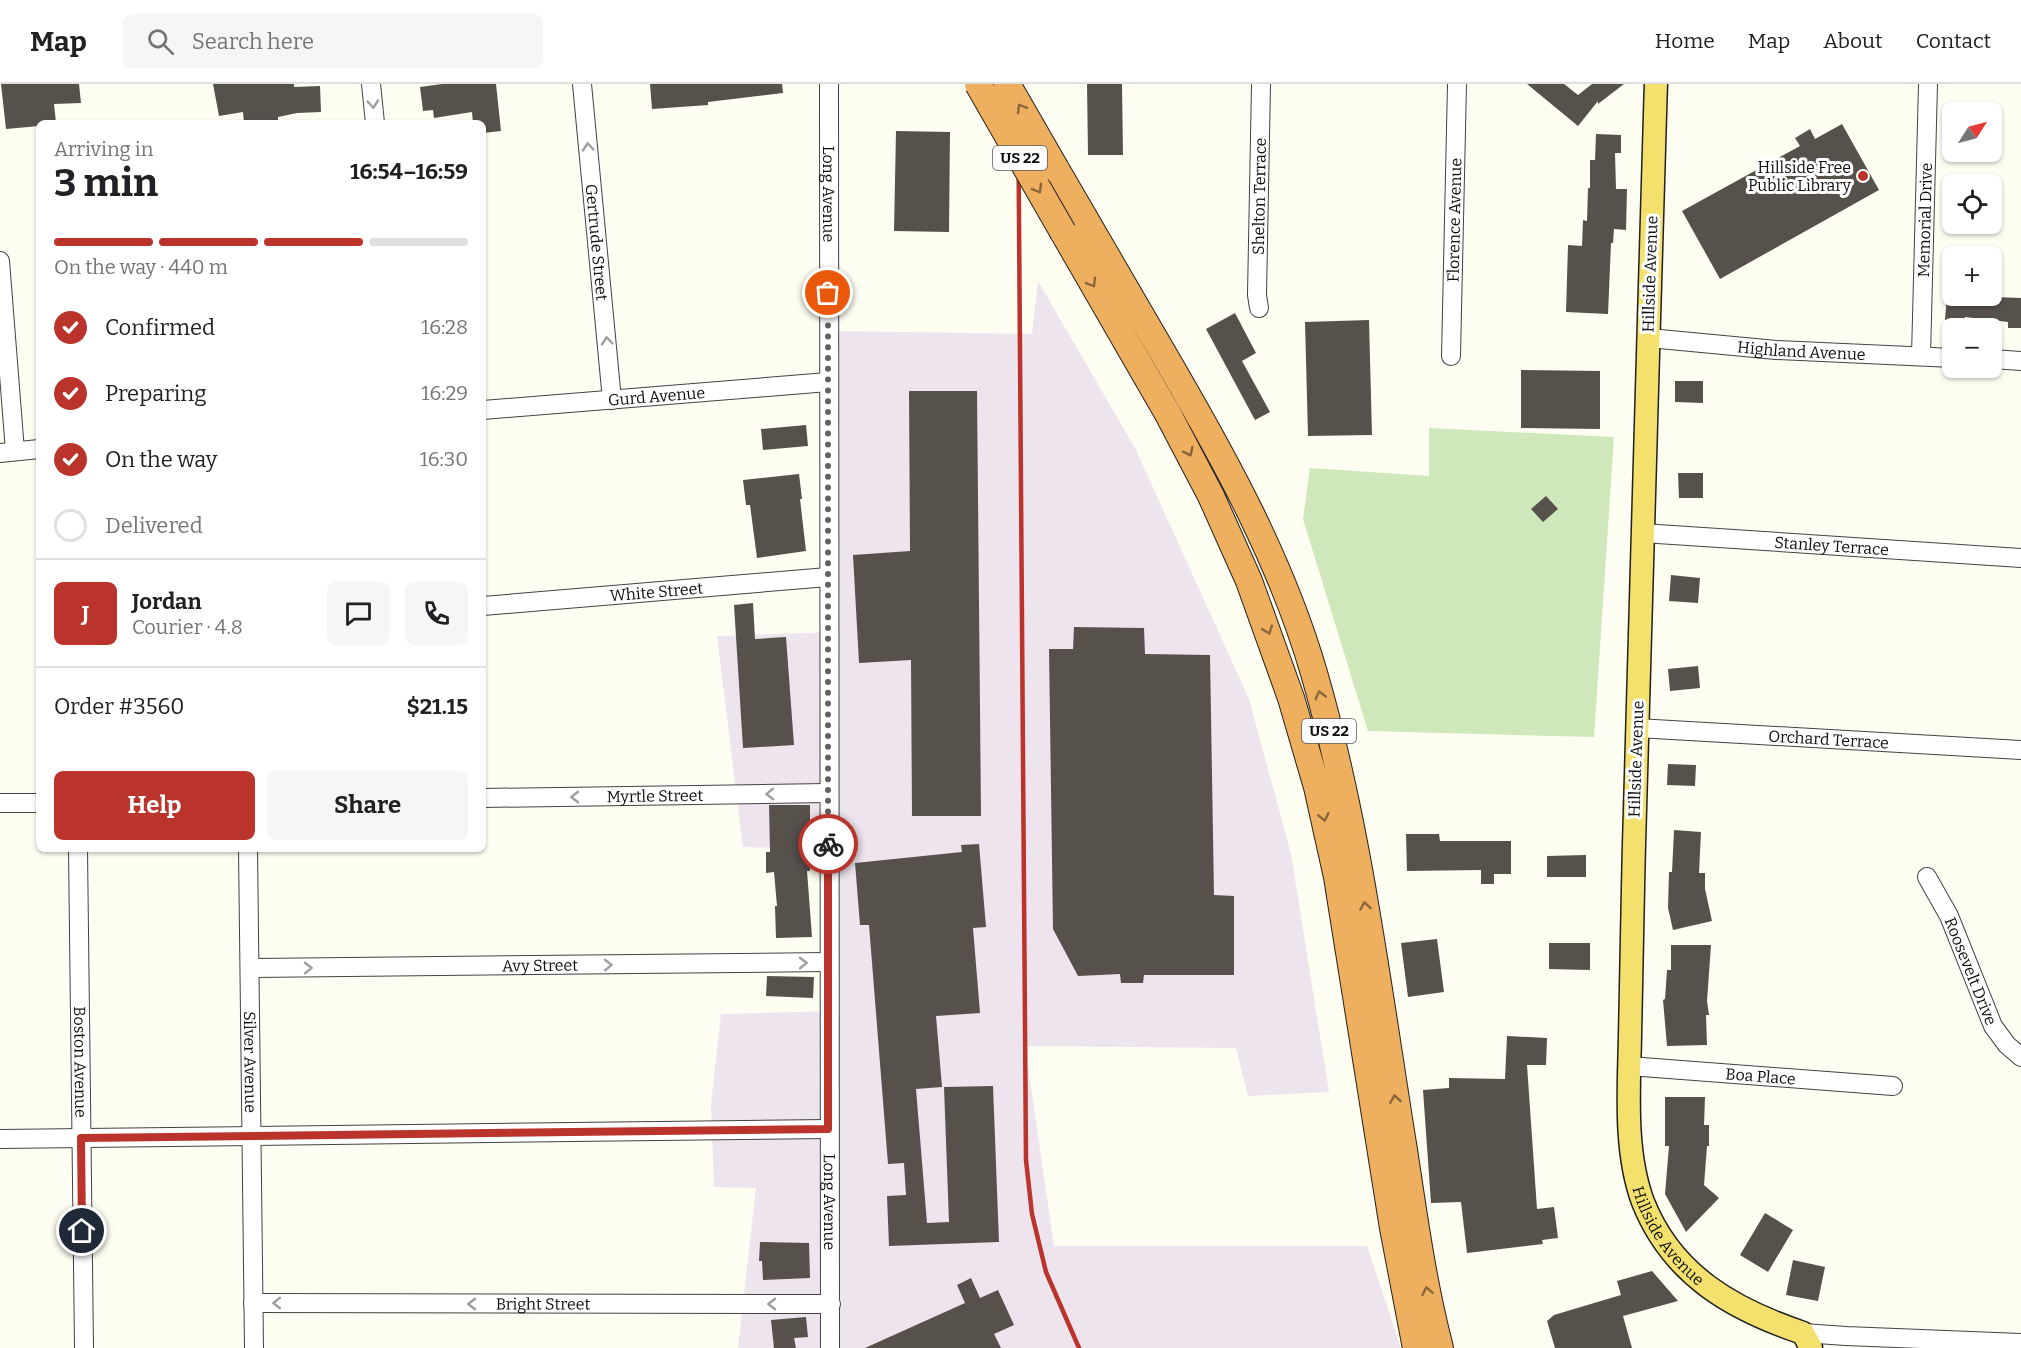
<!DOCTYPE html>
<meta charset="utf-8">
<style>
body{margin:0;font-family:Bitter,serif;background:#f6f6f6;color:#202124;height:100vh;display:flex;flex-direction:column;font-size:22px;white-space:nowrap}
*{box-sizing:border-box;margin:0}
p{font-size:20px;color:#757577}
.icon{flex:none;width:33px;height:33px;fill:none;stroke:currentColor;stroke-width:2;stroke-linecap:round;stroke-linejoin:round}
.map{position:relative;flex:1;overflow:hidden}
.details{position:absolute;left:36px;top:36px;width:450px;height:732px;display:flex;flex-direction:column;background:#fff;border-radius:9px;box-shadow:0 2px 4px #0004}
.details>*{flex:none}
.needle{width:39px;rotate:54deg}
.tools{position:absolute;left:1942px;top:18px;display:grid;gap:12px}
.tools a{display:grid;place-items:center;width:60px;height:60px;border-radius:9px;background:#fff;box-shadow:0 2px 4px #0004;font-size:30px}
.pin{position:absolute;display:grid;place-items:center;width:51px;height:51px;color:#fff;margin:-26px;border:3px solid #fff;border-radius:50%;box-shadow:0 2px 6px #0007}
.courier{position:absolute;display:grid;place-items:center;width:60px;height:60px;margin:-30px;border:4px solid #ba342c;border-radius:50%;background:#fff;color:#222;box-shadow:0 2px 8px #0007}
.overview em{font-style:normal;font-weight:700}
.overview div{display:flex;flex-direction:column-reverse}
.overview{display:flex;align-items:center;justify-content:space-between;height:102px;padding:0 18px}
h1{font-size:39px;font-weight:700;line-height:45px}
.bar{display:grid;grid-template-columns:repeat(4,1fr);gap:9px 6px;align-content:center;height:72px;padding:0 18px}
.bar i{height:8px;border-radius:4px;background:#e0e0e0}
.bar .current{background:#ba342c}
.bar p{grid-column:span 4}
.line{display:flex;align-items:center;gap:15px;padding:0 18px;border-top:2px solid #e0e0e0}
.line div{flex:1}
.round{display:grid;place-items:center;flex:none;width:63px;height:63px;border-radius:9px;background:#f6f6f6}
ol{padding:0 18px;list-style:none}
li{display:flex;align-items:center;gap:18px;height:66px}
li p{margin-inline-start:auto}
li .icon{padding:6px;border-radius:50%;background:#ba342c;color:#fff;stroke-width:4}
li:last-child{color:#757577}
li i{width:33px;height:33px;border:3px solid #e0e0e0;border-radius:50%}
.primary-button{display:flex;gap:12px;margin-top:auto;padding:12px 18px}
.primary-button a{flex:1;height:69px;border-radius:9px;background:#ba342c;color:#fff;font-size:24px;font-weight:700;line-height:69px;text-align:center}
.primary-button a+a{background:#f6f6f6;color:#202124}
header{display:flex;align-items:center;gap:36px;box-sizing:border-box;height:84px;padding:0 30px;background:#fff;border-bottom:2px solid #e0e0e0}
header strong{font-size:28px}
nav{display:flex;gap:33px;margin-inline-start:auto;font-size:21px}
.search{width:420px;height:54px;background:#f6f6f6;display:flex;align-items:center;gap:15px;box-sizing:border-box;padding:0 21px;border-radius:9px;color:#757577;font-size:22px}
.map>svg:first-child{display:block}
.industrial{fill:#ede4ed}
.green{fill:#cee8bc}
.building{fill:#57514c}
.lines{fill:none;stroke-linecap:round;stroke-linejoin:round}
.minor-casing{stroke:#424242;stroke-width:20}
.major-casing{stroke:#202020;stroke-width:25}
.highway-casing{stroke:#202020;stroke-width:28}
.minor{stroke:#fff;stroke-width:18}
.major{stroke:#f3e06d;stroke-width:22}
.highway{stroke:#eeaf5f;stroke-width:26}
.rail{stroke:#ba342c;stroke-width:4.5}
.highway-bridge-casing{stroke:#202020;stroke-width:28;stroke-linecap:butt}
.highway-bridge{stroke:#eeaf5f;stroke-width:26}
.oneway{stroke:#9f9f9f}
.oneway2{stroke:#8a673b}
.done{stroke:#63625e;stroke-width:6;stroke-dasharray:0 10.8}
.route{stroke:#ba342c;stroke-width:8}
.poi-dot{fill:#ba342c;stroke:#fff;stroke-width:2}
.labels{text-anchor:middle;dominant-baseline:central;stroke-width:6;stroke-linejoin:round;paint-order:stroke}
.shield{fill:#fff;stroke:#575757;stroke-width:1.5}
.shield-label{font-size:15px;font-weight:bold;fill:#0f0f0f}
.poi-label{font-size:16px;fill:#0f0f0f;stroke:#fff;text-anchor:end}
.street-label{font-size:16px;fill:#0f0f0f;stroke:#fff}
</style>
<header>
<strong>Map</strong>
<div class="search"><svg class="icon" aria-label="search" viewBox="0 0 24 24"><circle cx="10" cy="10" r="6"/><path d="M15 15l6 6"/></svg>Search here</div>
<nav><a>Home</a><a>Map</a><a>About</a><a>Contact</a></nav>
</header>
<div class="map">
<svg width="2021" height="1264" viewBox="0 0 2021 1264">
<rect width="100%" height="100%" fill="#fefdf1"/>
<path class="industrial" d="M1038 197 1136 366 1249 615 1291 770 1329 1008 1248 1012 1236 964 1025 962 1054 1162H1367L1401 1264H738L756 1104 714 1103 711 1020 721 930 836 927V766L743 763 717 552 836 548 834 247 1032 250Z"/>
<path class="green" d="M1429 344 1614 353 1594 653 1368 647 1303 435 1310 384 1429 392Z"/>
<path class="building" d="M1 0H79L81 19 54 20 56 39H39V42L6 45Z
M213 0H294V3L320 2 321 28 297 29 278 33V36L244 39 243 28 219 32Z
M442 0H496L501 47 483 49V39H473L472 28 434 34 433 26 423 27 420 3Z
M650 0H782L783 9 708 18V21L652 25Z
M1087 0H1122L1123 71H1088Z
M1527 0H1564L1578 11 1592 0H1624L1598 20V17L1578 42Z
M1842 40 1879 106 1720 195 1682 127 1800 62 1795 54 1810 45 1815 55Z
M896 47 950 48 949 148 894 147Z
M1596 50 1621 51V69H1615L1616 105H1627L1626 146 1614 145 1613 159H1611L1608 230 1566 228 1568 161 1582 162 1583 136 1587 137 1588 104H1590V76H1595Z
M1947 211 2021 214V244H2008V238L1965 233V237L1945 236Z
M1235 229 1256 269 1242 277 1270 328 1255 336 1206 245Z
M1369 236 1372 351 1308 352 1305 238Z
M1521 286 1600 287V345L1521 344Z
M1675 297H1703V319L1675 318Z
M909 307H977L981 732H912L911 576 859 579 853 471 910 467Z
M806 341 808 362 763 366 761 345Z
M1678 389H1703V414H1679Z
M799 390 802 415H800L806 467 757 474 750 421H746L743 396Z
M1546 412 1558 425 1543 438 1531 425Z
M1671 491 1700 494 1698 519 1669 517Z
M753 519 755 555 786 553 794 661 743 664 734 521Z
M1074 543 1144 544 1145 570 1210 571 1214 811 1234 812V891H1144L1143 899H1121L1120 890 1078 892 1053 845 1049 565H1073Z
M1698 582 1700 604 1670 607 1668 585Z
M1668 680 1696 681 1695 702 1667 701Z
M769 721H810V787H807L812 853 776 854 775 822H777L774 788 766 789V768H770Z
M1674 746 1701 748 1699 789H1705V805L1712 837 1673 846 1668 824 1669 788H1672Z
M1406 750H1439L1440 757H1511V790H1494V800H1481V786L1407 787Z
M979 760 986 843 973 844 980 929 936 932 942 1003 916 1005 927 1139 949 1138 944 1003 993 1002 999 1158 889 1162 887 1112 906 1111 904 1079 888 1080 869 841H860L855 779 962 768 961 761Z
M1586 771V793H1547V772Z
M1437 855 1444 908 1408 913 1401 859Z
M1549 859H1590V886L1549 885Z
M1671 861H1711L1707 917 1709 931H1706L1707 961 1667 962 1663 916 1665 915 1667 886H1671Z
M767 892 814 893 813 914 766 912Z
M1507 952 1547 954 1546 981H1527L1537 1125 1554 1123 1558 1154 1542 1156 1543 1160 1467 1169 1461 1118 1431 1119 1423 1006 1449 1004V994L1505 995Z
M1665 1013H1705L1704 1041H1709V1062H1707L1704 1101 1719 1114 1686 1148 1665 1110 1669 1062H1665Z
M1765 1129 1793 1146 1768 1188 1740 1171Z
M760 1158 809 1159 810 1194 763 1196 762 1177H759Z
M1793 1176 1825 1183 1818 1217 1786 1211Z
M1652 1187 1678 1217 1623 1232 1632 1264H1555L1547 1237 1554 1231 1621 1211 1617 1197Z
M971 1194 980 1214 998 1206 1014 1241 994 1250 1001 1264H865L965 1219 957 1201Z
M806 1233 808 1253 794 1254 796 1264H774L771 1236Z"/>
<g class="lines">
<defs>
<g id="minor">
<path d="M371 0 375 39"/>
<path id="s1" d="M582 0 612 316"/>
<path id="s2" d="M829 0 830 1264"/>
<path d="M0 177 15 367"/>
<path id="s3" d="M1259 224 1257 211 1261 0"/>
<path id="s4" d="M1649 254 1776 266 1953 274"/>
<path id="s5" d="M1451 272 1457 0"/>
<path id="s6" d="M1921 272 1928 0"/>
<path d="M1992 275 2021 277"/>
<path id="s7" d="M483 326 828 298"/>
<path d="M0 369 39 365"/>
<path id="s8" d="M1642 449 2021 474"/>
<path id="s9" d="M483 522 828 493"/>
<path id="s10" d="M1637 644 2021 666"/>
<path id="s11" d="M483 714 828 709"/>
<path d="M0 719H39"/>
<path id="s12" d="M78 765 84 1264"/>
<path id="s13" d="M248 765 254 1264"/>
<path id="s14" d="M1927 793 1949 832 1993 942 2007 961 2021 973"/>
<path id="s15" d="M250 884 828 878"/>
<path id="s16" d="M1629 982 1893 1002"/>
<path d="M0 1055 828 1045"/>
<path id="s17" d="M253 1219 831 1220"/>
<path d="M1803 1249 1846 1252 2021 1259"/>
</g>
<g id="major">
<path id="s18" d="M1656 0C1653 78 1652 156 1649 235 1644 424 1637 614 1633 804 1632 853 1631 902 1630 952 1629 1005 1624 1067 1643 1118 1672 1191 1732 1225 1803 1249L1811 1264"/>
</g>
<path id="highway" d="M1056 85C1094 150 1132 216 1170 281 1227 379 1282 479 1314 589 1359 744 1378 906 1404 1066 1414 1132 1423 1199 1440 1264
M1063 148 1168 330 1211 412 1249 497 1291 614 1317 703 1337 793 1393 1144 1416 1264"/>
</defs>
<use href="#minor" class="minor-casing"/>
<use href="#major" class="major-casing"/>
<use href="#highway" class="highway-casing"/>
<use href="#minor" class="minor"/>
<use href="#major" class="major"/>
<use href="#highway" class="highway"/>
<path class="rail" d="M1018 0 1026 1076 1032 1130 1046 1188 1079 1264"/>
<defs>
<path id="highway-bridge" d="M978 0 1063 148
M1007 0 1056 85"/>
</defs>
<use href="#highway-bridge" class="highway-bridge-casing"/>
<use href="#highway-bridge" class="highway-bridge"/>
</g>
<defs><path id="oneway-chevron" d="M-2-3.5L2.5 0L-2 3.5" fill="none" stroke-width="1.6" stroke-linecap="round" stroke-linejoin="round" transform="scale(1.5)"/></defs>
<g class="oneway">
<use href="#oneway-chevron" transform="translate(373 20) rotate(85)"/>
<use href="#oneway-chevron" transform="translate(588 63) rotate(-95)"/>
<use href="#oneway-chevron" transform="translate(607 257) rotate(-95)"/>
<use href="#oneway-chevron" transform="translate(770 710) rotate(179)"/>
<use href="#oneway-chevron" transform="translate(575 713) rotate(179)"/>
<use href="#oneway-chevron" transform="translate(803 879) rotate(-1)"/>
<use href="#oneway-chevron" transform="translate(608 881) rotate(-1)"/>
<use href="#oneway-chevron" transform="translate(308 884) rotate(-1)"/>
<use href="#oneway-chevron" transform="translate(277 1219) rotate(-180)"/>
<use href="#oneway-chevron" transform="translate(472 1220) rotate(-180)"/>
<use href="#oneway-chevron" transform="translate(772 1220) rotate(-180)"/>
</g>
<g class="oneway2">
<use href="#oneway-chevron" transform="translate(1021 24) rotate(-120)"/>
<use href="#oneway-chevron" transform="translate(1038 105) rotate(60)"/>
<use href="#oneway-chevron" transform="translate(1092 199) rotate(60)"/>
<use href="#oneway-chevron" transform="translate(1189 368) rotate(63)"/>
<use href="#oneway-chevron" transform="translate(1268 546) rotate(70)"/>
<use href="#oneway-chevron" transform="translate(1320 611) rotate(-105)"/>
<use href="#oneway-chevron" transform="translate(1324 733) rotate(77)"/>
<use href="#oneway-chevron" transform="translate(1365 822) rotate(-99)"/>
<use href="#oneway-chevron" transform="translate(1395 1015) rotate(-99)"/>
<use href="#oneway-chevron" transform="translate(1427 1207) rotate(-101)"/>
</g>
<g class="lines">
<path class="done" d="M828 760V209"/>
<path class="route" d="M82 1147 81 1054 828 1045V760"/>
</g>
<circle class="poi-dot" cx="1863" cy="92" r="6"/>
<g class="labels">
<g class="shield">
<rect x="993" y="62" width="54" height="24" rx="4.5"/>
<rect x="1302" y="635" width="54" height="24" rx="4.5"/>
</g>
<g class="shield-label">
<text x="1020" y="74">US 22</text>
<text x="1329" y="647">US 22</text>
</g>
<g class="poi-label">
<text x="1851" y="83">Hillside Free<tspan x="1851" dy="18">Public Library</tspan></text>
</g>
<g class="street-label">
<text stroke="none"><textPath href="#s2" startOffset="110">Long Avenue</textPath></text>
<text stroke="none"><textPath href="#s3" startOffset="112">Shelton Terrace</textPath></text>
<text stroke="none"><textPath href="#s5" startOffset="136">Florence Avenue</textPath></text>
<text stroke="none"><textPath href="#s6" startOffset="136">Memorial Drive</textPath></text>
<text stroke="none"><textPath href="#s1" startOffset="159">Gertrude Street</textPath></text>
<text transform="translate(1650 190) rotate(-88)">Hillside Avenue</text>
<text stroke="none"><textPath href="#s4" startOffset="153">Highland Avenue</textPath></text>
<text stroke="none"><textPath href="#s7" startOffset="174">Gurd Avenue</textPath></text>
<text stroke="none"><textPath href="#s8" startOffset="190">Stanley Terrace</textPath></text>
<text stroke="none"><textPath href="#s9" startOffset="174">White Street</textPath></text>
<text stroke="none"><textPath href="#s10" startOffset="192">Orchard Terrace</textPath></text>
<text transform="translate(1636 675) rotate(-88)">Hillside Avenue</text>
<text stroke="none"><textPath href="#s11" startOffset="172">Myrtle Street</textPath></text>
<text stroke="none"><textPath href="#s15" startOffset="290">Avy Street</textPath></text>
<text stroke="none"><textPath href="#s14" startOffset="104">Roosevelt Drive</textPath></text>
<text stroke="none"><textPath href="#s12" startOffset="213">Boston Avenue</textPath></text>
<text stroke="none"><textPath href="#s13" startOffset="213">Silver Avenue</textPath></text>
<text stroke="none"><textPath href="#s16" startOffset="132">Boa Place</textPath></text>
<text stroke="none"><textPath href="#s2" startOffset="1118">Long Avenue</textPath></text>
<text stroke="none"><textPath href="#s18" startOffset="1162">Hillside Avenue</textPath></text>
<text stroke="none"><textPath href="#s17" startOffset="290">Bright Street</textPath></text>
</g>
</g>
</svg>
<div class="tools">
<a><svg class="needle" viewBox="-14 -14 28 28"><path d="M0-13l5 13h-10z" fill="#e53935"/><path d="M0 13l5-13h-10z" fill="#757577"/></svg></a>
<a><svg class="icon" aria-label="locate" viewBox="0 0 24 24"><circle cx="12" cy="12" r="6"/><path d="M12 2v4M12 18v4M2 12h4M18 12h4"/></svg></a>
<a>+</a>
<a>−</a>
</div>
<div class="pin" style="left:828px;top:209px;background:#ea580c"><svg class="icon" aria-label="bag" viewBox="0 0 24 24"><path d="M5 8h14l-1 12H6zM9 8a3 3 0 0 1 6 0"/></svg></div>
<div class="pin" style="left:82px;top:1147px;background:#1f2937"><svg class="icon" aria-label="home" viewBox="0 0 24 24"><path d="M3 11l9-7 9 7M6 9v11h12V9"/></svg></div>
<div class="courier" style="left:828px;top:760px"><svg class="icon" aria-label="bike" viewBox="0 0 24 24"><circle cx="6" cy="16" r="4"/><circle cx="18" cy="16" r="4"/><path d="M6 16l4-8h5l3 8M10 8l3 8H6M13 5h3"/></svg></div>
<section class="details">
<div class="overview"><div><h1>3 min</h1><p>Arriving in</p></div><em>16:54–16:59</em></div>
<div class="bar"><i class="current"></i><i class="current"></i><i class="current"></i><i></i><p>On the way · 440 m</p></div>
<ol>
<li><svg class="icon" aria-label="check" viewBox="0 0 24 24"><path d="M5 12l5 5 9-10"/></svg>Confirmed<p>16:28</p></li>
<li><svg class="icon" aria-label="check" viewBox="0 0 24 24"><path d="M5 12l5 5 9-10"/></svg>Preparing<p>16:29</p></li>
<li><svg class="icon" aria-label="check" viewBox="0 0 24 24"><path d="M5 12l5 5 9-10"/></svg>On the way<p>16:30</p></li>
<li><i></i>Delivered</li>
</ol>
<div class="line" style="height:108px"><b class="round" style="background:#ba342c;color:#fff">J</b><div><b>Jordan</b><p>Courier · 4.8</p></div><a class="round"><svg class="icon" aria-label="chat" viewBox="0 0 24 24"><path d="M4 5h16v11H9l-5 4z"/></svg></a><a class="round"><svg class="icon" aria-label="phone" viewBox="0 0 24 24"><path d="M5 4h4l2 5-3 2q2 4 5 5l2-3 5 2v4C11 20 4 13 5 4z"/></svg></a></div>
<div class="line" style="height:78px"><div>Order #3560</div><b>$21.15</b></div>
<div class="primary-button"><a>Help</a><a>Share</a></div>
</section>
</div>
